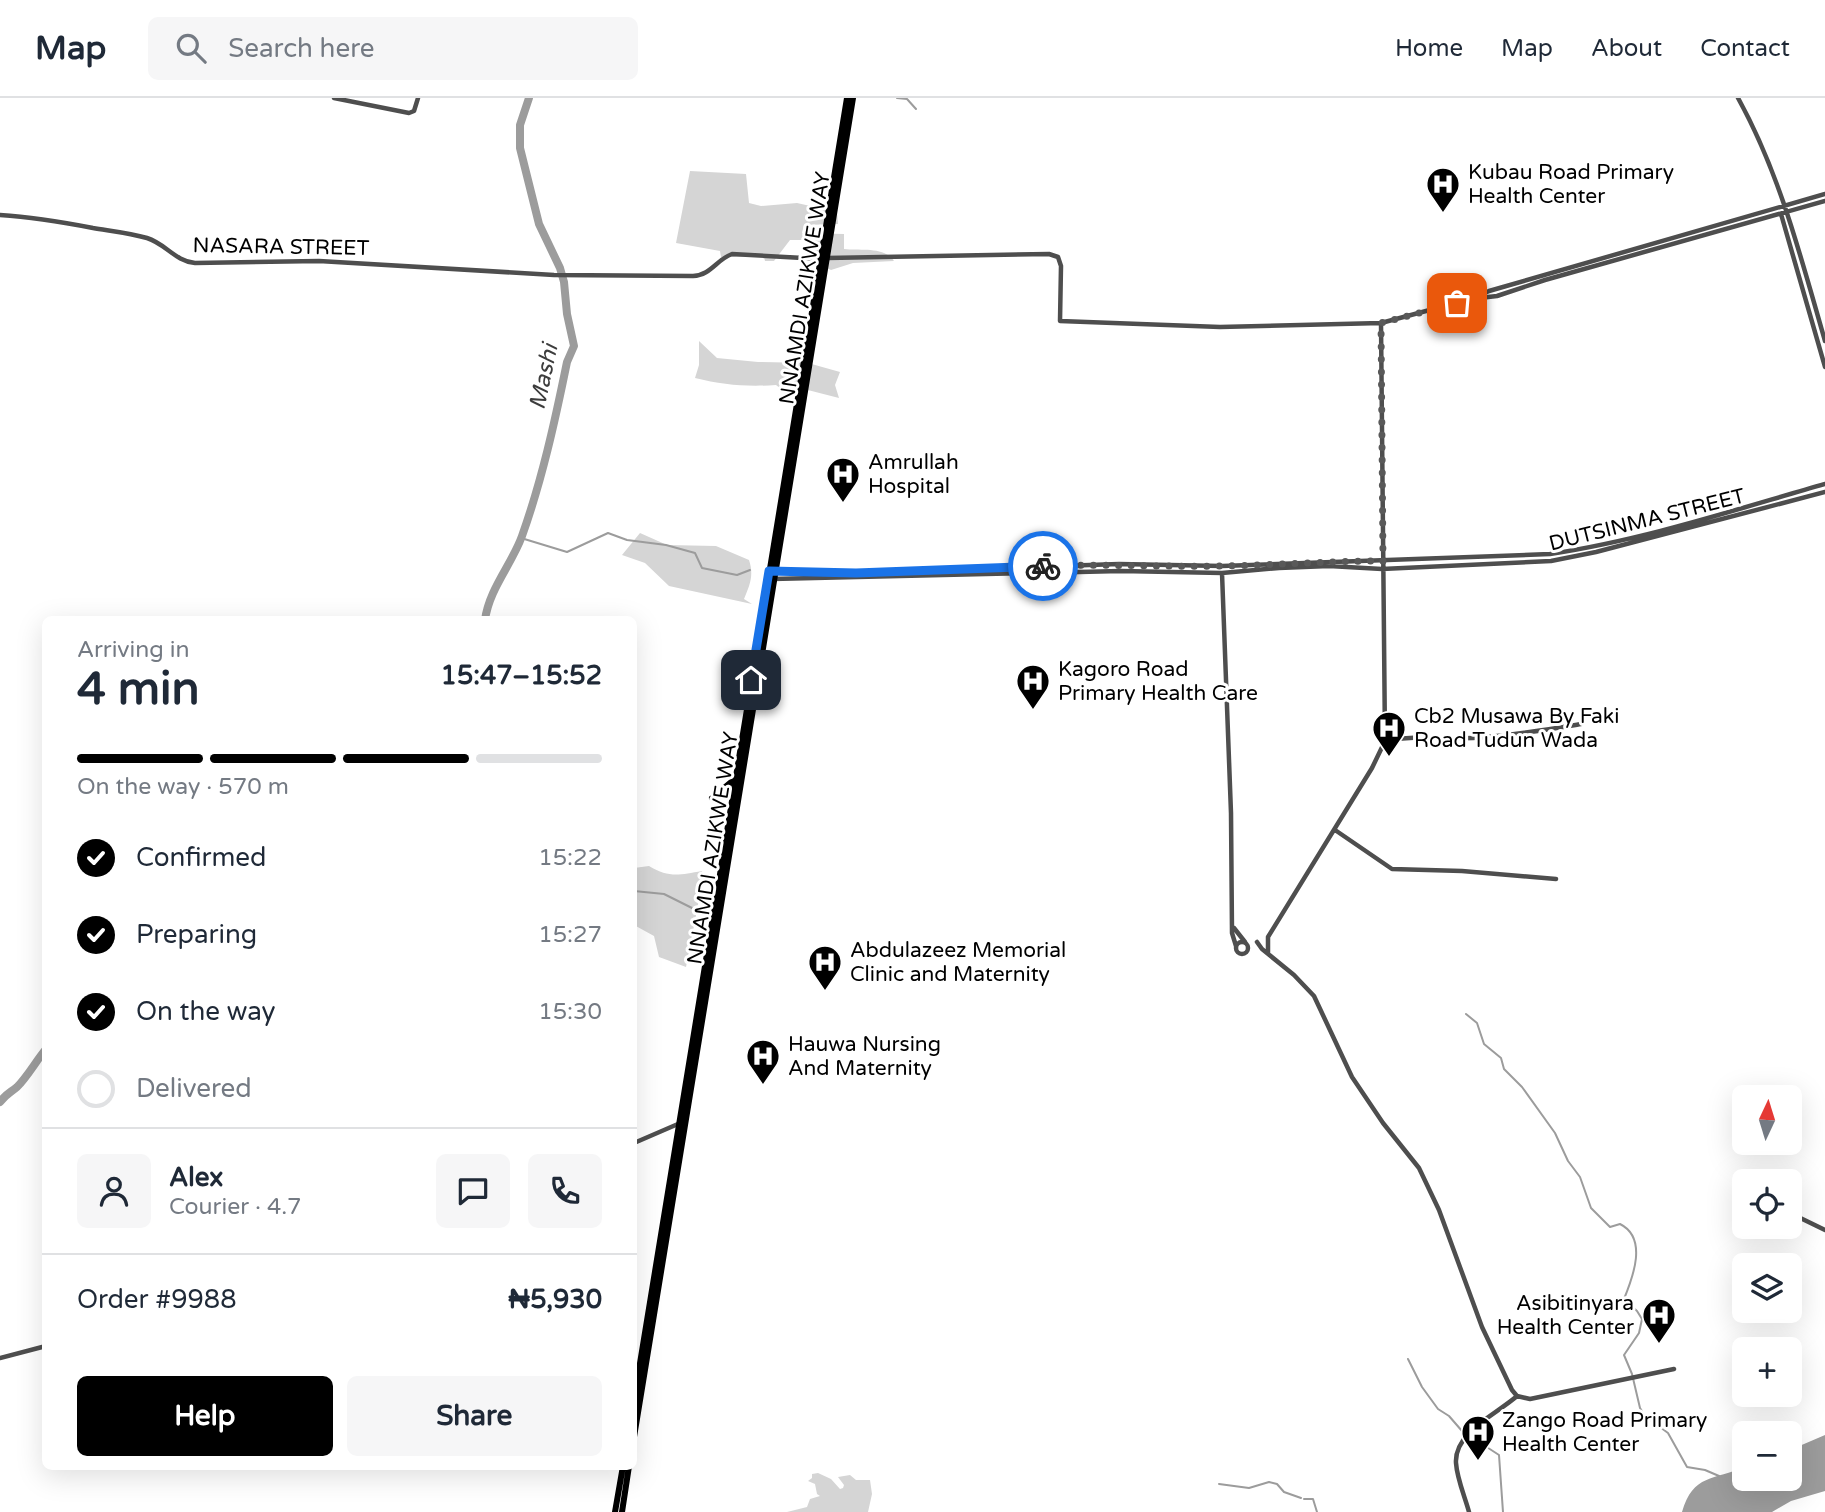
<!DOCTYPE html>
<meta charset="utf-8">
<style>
body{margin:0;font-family:"Varela Round",sans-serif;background:#f6f6f7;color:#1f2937;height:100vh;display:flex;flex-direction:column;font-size:26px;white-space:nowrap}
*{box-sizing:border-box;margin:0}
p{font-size:23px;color:#747a83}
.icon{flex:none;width:38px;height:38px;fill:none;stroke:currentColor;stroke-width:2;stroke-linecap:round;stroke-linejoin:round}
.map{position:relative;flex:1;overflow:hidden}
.panel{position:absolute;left:42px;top:518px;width:595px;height:854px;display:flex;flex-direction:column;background:#fff;border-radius:10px;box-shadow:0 7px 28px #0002}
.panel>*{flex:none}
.needle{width:46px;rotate:4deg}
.buttons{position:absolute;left:1732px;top:987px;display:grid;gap:14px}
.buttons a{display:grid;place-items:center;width:70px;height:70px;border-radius:10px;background:#fff;box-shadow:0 7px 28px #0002;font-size:35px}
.pin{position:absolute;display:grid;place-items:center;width:60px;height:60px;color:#fff;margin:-30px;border-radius:14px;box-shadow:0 4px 10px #0006}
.courier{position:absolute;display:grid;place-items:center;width:70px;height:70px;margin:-35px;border:5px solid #1a73e8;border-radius:50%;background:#fff;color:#222;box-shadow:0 2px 9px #0007}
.head em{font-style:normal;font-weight:800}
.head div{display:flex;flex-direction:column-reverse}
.head{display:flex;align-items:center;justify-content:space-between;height:119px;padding:0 35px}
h1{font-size:46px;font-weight:800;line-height:52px}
.bar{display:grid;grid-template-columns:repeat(4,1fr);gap:10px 7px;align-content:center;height:84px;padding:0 35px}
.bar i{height:9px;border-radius:5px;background:#e0e1e3}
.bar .active{background:#000}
.bar p{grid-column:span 4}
.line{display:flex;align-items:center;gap:18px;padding:0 35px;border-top:2px solid #e0e1e3}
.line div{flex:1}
.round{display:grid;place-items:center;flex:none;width:74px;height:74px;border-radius:10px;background:#f6f6f7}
ol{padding:0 35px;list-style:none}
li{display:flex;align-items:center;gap:21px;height:77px}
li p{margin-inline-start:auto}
li .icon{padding:7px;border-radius:50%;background:#000;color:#fff;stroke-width:4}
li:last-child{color:#747a83}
li i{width:38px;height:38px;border:4px solid #e0e1e3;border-radius:50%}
.cta{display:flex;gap:14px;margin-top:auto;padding:14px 35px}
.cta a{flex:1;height:80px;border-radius:10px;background:#000;color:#fff;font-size:28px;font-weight:800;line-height:80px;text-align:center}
.cta a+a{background:#f6f6f7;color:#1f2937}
header{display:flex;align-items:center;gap:42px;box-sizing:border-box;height:98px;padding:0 35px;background:#fff;border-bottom:2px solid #e0e1e3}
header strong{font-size:33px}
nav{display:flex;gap:38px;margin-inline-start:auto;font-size:24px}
.search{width:490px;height:63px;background:#f6f6f7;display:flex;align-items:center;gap:18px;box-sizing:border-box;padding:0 24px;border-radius:10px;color:#747a83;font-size:26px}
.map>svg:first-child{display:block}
.green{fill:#d5d5d5}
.water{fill:#9c9c9c}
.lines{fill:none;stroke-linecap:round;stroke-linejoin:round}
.stream{stroke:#9c9c9c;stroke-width:2}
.river{stroke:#9c9c9c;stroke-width:8}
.tertiary{stroke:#4e4e4e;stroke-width:4.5}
.trunk{stroke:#000;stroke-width:6}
.done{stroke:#595959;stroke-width:7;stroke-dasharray:0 12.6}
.route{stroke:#1a73e8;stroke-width:9}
.labels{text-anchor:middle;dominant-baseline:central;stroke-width:6;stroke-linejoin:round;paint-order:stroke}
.poi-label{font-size:21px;fill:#000;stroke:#fff;text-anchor:start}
.street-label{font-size:21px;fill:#000;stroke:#fff}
.water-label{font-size:23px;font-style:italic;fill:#3d3d3d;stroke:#fff}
</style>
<header>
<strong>Map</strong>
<div class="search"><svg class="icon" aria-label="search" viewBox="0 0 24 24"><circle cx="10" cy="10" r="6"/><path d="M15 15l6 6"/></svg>Search here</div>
<nav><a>Home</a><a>Map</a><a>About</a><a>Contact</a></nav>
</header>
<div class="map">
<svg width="1825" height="1414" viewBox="0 0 1825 1414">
<rect width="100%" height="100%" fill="#fff"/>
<path class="green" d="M690 73 746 76 749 105 761 108 797 105 837 114 838 126 804 127 802 135 844 136V151C860 153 884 148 894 163L853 165 831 172 812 163 811 153 805 142H790L774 163H765L764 159H721L720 153 676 145Z
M699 243 717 260 758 264 808 265 840 274 835 287 839 300 800 290 799 283 789 288 780 290 776 287C747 289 723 287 695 280L699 267Z
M640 435 667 447 716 448 749 462C754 477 750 487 744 501L752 506 669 488 645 465 622 457Z
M649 768C669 780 679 777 702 773L703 781 686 869 659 859 654 838 634 827V770Z
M818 1375 831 1381 840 1391 843 1390 844 1387 838 1379 850 1377 856 1382H870L872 1396 868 1414H787L807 1409 810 1401 820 1398 817 1396 815 1386 808 1383 812 1380V1376Z"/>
<path class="water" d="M1825 1337V1393L1791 1403 1772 1414H1682C1693 1376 1714 1382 1745 1369V1381H1790V1352Z"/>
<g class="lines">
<path class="stream" d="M897 0 907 1 916 11
M521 440 567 454 608 435 627 442 666 447 695 455 702 470 737 477 750 472
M634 793 664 796 696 812
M1466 916 1477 925 1484 946 1501 960 1504 971 1522 989 1555 1035 1568 1063 1580 1079 1591 1110 1610 1129 1620 1126C1648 1140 1633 1179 1624 1201L1637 1213 1642 1221 1639 1235 1624 1257 1632 1276 1640 1310 1645 1318 1668 1335 1687 1369 1705 1372 1719 1378
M1408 1261 1422 1289 1438 1311 1449 1318 1462 1333 1499 1357 1503 1414
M1219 1386 1249 1390 1269 1384 1277 1386 1284 1394 1301 1400
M1304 1401H1313L1317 1414"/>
<path class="river" d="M485 522C489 491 512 466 522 438 542 382 555 323 567 264L574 248 567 216 564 184 560 170 539 126 520 50V27L529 0
M0 1004C7 995 10 995 17 989 28 978 36 963 46 951"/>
<path class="tertiary" d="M334 0 409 15 414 13 418 0
M1738 0C1780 76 1801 160 1825 243
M1781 116 1825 269
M0 117C31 119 62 124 93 130 111 133 130 135 147 140 166 146 175 163 195 165L319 163 554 177 693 178C711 177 716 162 732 156L821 161
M827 160 1049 156 1058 159 1061 168 1060 223 1220 229 1381 225 1471 201 1497 198 1545 182 1825 103
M1472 201 1489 193 1825 96
M1381 225 1385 643
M775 474 856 475 1119 466 1222 468 1550 456C1643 442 1734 412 1825 386
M1222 475 1231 715 1232 835 1236 848
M772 481 1121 473 1222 475 1279 470 1329 468 1382 471 1551 463 1596 454 1825 394
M1335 732 1392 771 1462 773 1556 781
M1234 830 1245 844
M1236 850a6 6 0 1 1 12 0a6 6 0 1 1-12 0Z
M1257 844 1262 851 1294 877 1314 898 1352 979 1383 1025 1419 1070 1439 1112 1482 1229 1512 1292 1517 1298 1530 1301 1674 1271
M1268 855V839L1372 670 1385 643C1414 637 1443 641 1473 640 1510 638 1545 632 1581 626
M634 1045 678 1026
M1790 1115 1825 1132
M0 1260 46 1248
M1469 1414C1465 1399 1457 1381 1456 1365 1454 1334 1497 1316 1517 1298"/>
<path class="trunk" d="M712 700 736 680
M634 1302 847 0
M634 1339 853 0
M615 1414 623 1368
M622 1414 629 1368"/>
</g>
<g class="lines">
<path class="done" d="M1043 468C1103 466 1162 469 1221 468 1275 467 1329 463 1383 463L1381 225 1457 205"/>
<path class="route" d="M751 582 769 473 856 475 1043 468"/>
</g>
<defs>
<symbol id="hospital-pin" viewBox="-11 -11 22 30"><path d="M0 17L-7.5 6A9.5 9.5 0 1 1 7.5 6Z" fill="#000" stroke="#fff"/><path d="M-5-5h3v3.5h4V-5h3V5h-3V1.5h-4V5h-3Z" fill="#fff"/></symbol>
</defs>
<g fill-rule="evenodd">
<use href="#hospital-pin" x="1424" y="67" width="38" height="52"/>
<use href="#hospital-pin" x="824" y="357" width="38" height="52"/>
<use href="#hospital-pin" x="1014" y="564" width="38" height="52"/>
<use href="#hospital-pin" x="1370" y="611" width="38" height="52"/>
<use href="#hospital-pin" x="806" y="845" width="38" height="52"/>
<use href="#hospital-pin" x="744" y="939" width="38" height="52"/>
<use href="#hospital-pin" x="1640" y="1198" width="38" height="52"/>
<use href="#hospital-pin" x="1459" y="1315" width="38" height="52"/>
</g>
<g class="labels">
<g class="poi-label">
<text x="1468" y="74">Kubau Road Primary<tspan x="1468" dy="24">Health Center</tspan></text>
<text x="868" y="364">Amrullah<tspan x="868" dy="24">Hospital</tspan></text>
<text x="1058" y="571">Kagoro Road<tspan x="1058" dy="24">Primary Health Care</tspan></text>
<text x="1414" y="618">Cb2 Musawa By Faki<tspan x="1414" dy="24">Road Tudun Wada</tspan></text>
<text x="850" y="852">Abdulazeez Memorial<tspan x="850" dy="24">Clinic and Maternity</tspan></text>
<text x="788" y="946">Hauwa Nursing<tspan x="788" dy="24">And Maternity</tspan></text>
<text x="1634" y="1205" text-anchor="end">Asibitinyara<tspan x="1634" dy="24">Health Center</tspan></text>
<text x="1502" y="1322">Zango Road Primary<tspan x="1502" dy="24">Health Center</tspan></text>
</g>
<g class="street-label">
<text transform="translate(281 149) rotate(1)">NASARA STREET</text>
<text transform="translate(805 190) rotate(-81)">NNAMDI AZIKWE WAY</text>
<text transform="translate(1647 422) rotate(-14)">DUTSINMA STREET</text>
<text transform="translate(713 750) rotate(-81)">NNAMDI AZIKWE WAY</text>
</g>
<g class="water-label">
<text transform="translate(544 279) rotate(-78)">Mashi</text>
</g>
</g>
</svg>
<div class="buttons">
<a><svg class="needle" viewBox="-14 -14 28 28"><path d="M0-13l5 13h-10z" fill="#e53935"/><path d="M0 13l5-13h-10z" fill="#747a83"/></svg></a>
<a><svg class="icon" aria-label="locate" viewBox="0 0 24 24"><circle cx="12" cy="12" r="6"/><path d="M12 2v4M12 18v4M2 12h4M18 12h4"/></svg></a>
<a><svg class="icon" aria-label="layers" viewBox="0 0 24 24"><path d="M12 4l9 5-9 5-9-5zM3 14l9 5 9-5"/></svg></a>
<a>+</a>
<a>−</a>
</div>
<div class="pin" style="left:1457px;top:205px;background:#ea580c"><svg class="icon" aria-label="bag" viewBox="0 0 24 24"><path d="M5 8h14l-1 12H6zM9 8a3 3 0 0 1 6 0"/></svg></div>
<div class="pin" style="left:751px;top:582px;background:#1f2937"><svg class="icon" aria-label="home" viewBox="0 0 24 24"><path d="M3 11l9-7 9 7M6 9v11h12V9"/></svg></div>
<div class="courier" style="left:1043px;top:468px"><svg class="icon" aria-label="bike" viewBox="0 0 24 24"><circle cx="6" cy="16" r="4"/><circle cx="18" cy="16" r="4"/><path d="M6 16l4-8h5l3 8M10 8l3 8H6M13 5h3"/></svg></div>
<section class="panel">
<div class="head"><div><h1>4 min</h1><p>Arriving in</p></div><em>15:47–15:52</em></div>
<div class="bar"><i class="active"></i><i class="active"></i><i class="active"></i><i></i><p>On the way · 570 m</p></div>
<ol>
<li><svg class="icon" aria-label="check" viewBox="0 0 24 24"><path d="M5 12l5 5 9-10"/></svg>Confirmed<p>15:22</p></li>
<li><svg class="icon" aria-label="check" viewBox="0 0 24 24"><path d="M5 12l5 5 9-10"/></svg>Preparing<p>15:27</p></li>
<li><svg class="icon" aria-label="check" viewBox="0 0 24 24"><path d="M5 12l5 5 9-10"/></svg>On the way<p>15:30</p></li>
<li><i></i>Delivered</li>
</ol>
<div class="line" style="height:126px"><a class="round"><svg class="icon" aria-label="person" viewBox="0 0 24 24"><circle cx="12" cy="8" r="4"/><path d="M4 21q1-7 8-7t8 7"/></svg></a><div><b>Alex</b><p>Courier · 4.7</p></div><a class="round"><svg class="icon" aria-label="chat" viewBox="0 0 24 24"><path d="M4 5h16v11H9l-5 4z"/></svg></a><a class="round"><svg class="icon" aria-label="phone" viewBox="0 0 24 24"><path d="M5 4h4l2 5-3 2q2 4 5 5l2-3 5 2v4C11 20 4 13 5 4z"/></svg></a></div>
<div class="line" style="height:91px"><div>Order #9988</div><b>₦5,930</b></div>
<div class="cta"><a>Help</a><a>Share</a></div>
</section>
</div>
